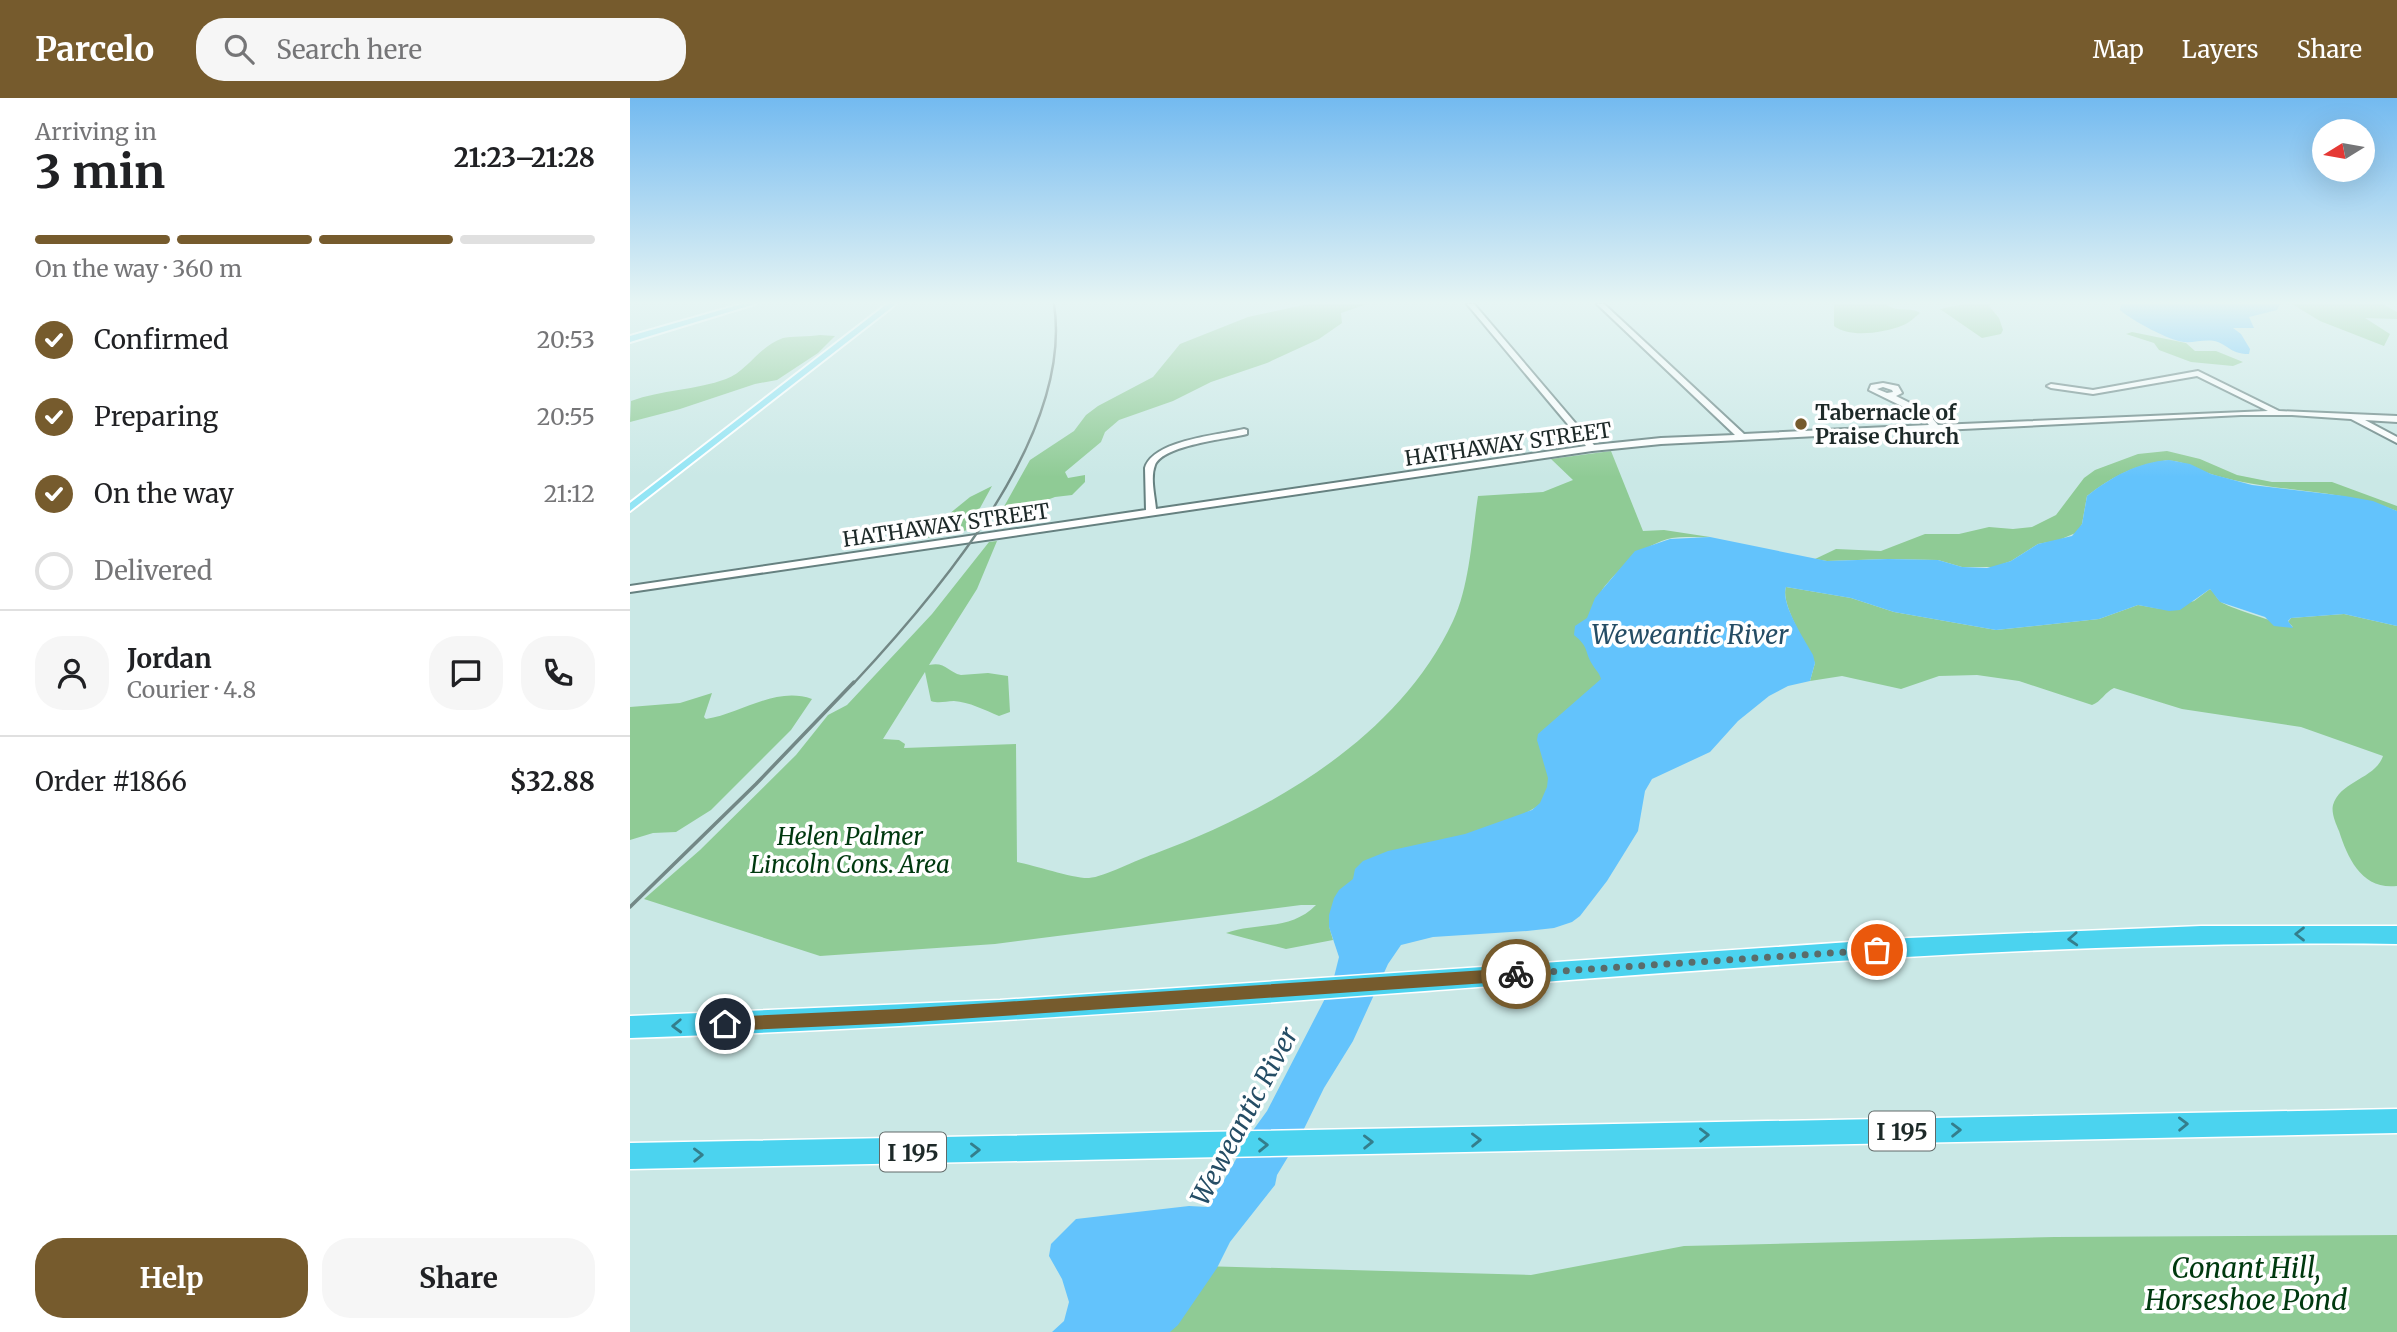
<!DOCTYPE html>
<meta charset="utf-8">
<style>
body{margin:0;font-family:Merriweather,serif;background:#f6f6f6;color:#202124;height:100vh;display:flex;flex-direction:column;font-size:26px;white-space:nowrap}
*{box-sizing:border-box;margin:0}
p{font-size:23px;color:#757577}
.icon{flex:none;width:38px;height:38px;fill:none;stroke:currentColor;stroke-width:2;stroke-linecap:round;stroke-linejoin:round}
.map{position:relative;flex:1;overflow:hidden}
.panel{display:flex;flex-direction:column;background:#fff;width:630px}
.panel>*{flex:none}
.needle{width:46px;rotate:259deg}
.fabs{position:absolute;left:1682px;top:21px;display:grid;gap:14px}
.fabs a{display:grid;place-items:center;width:63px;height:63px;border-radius:50%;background:#fff;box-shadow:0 7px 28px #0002;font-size:35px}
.pin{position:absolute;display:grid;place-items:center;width:60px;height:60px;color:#fff;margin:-30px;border:4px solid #fff;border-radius:50%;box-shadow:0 2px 7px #0007}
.courier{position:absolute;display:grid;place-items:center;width:70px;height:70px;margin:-35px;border:5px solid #765b2d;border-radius:50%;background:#fff;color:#222;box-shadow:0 2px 9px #0007}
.head em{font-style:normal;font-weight:700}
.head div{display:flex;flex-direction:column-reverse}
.head{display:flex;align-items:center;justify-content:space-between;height:119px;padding:0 35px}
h1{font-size:46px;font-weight:700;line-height:52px}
.bar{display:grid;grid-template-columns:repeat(4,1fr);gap:10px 7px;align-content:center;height:84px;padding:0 35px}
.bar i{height:9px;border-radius:5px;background:#e0e0e0}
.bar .current{background:#765b2d}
.bar p{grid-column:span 4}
.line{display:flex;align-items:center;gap:18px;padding:0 35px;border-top:2px solid #e0e0e0}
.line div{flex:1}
.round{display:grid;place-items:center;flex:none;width:74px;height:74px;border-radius:28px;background:#f6f6f6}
ol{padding:0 35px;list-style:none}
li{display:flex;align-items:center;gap:21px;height:77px}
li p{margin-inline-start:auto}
li .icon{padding:7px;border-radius:50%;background:#765b2d;color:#fff;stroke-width:4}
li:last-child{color:#757577}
li i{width:38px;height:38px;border:4px solid #e0e0e0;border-radius:50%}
.action{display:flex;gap:14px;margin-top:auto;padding:14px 35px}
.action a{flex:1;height:80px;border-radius:28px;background:#765b2d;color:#fff;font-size:28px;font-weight:700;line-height:80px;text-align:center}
.action a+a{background:#f6f6f6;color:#202124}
header{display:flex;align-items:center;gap:42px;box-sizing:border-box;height:98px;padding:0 35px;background:#765b2d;color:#fff}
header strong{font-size:33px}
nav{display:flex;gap:38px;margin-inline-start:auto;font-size:24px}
.search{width:490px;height:63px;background:#f6f6f6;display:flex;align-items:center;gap:18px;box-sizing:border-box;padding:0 24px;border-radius:28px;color:#757577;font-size:26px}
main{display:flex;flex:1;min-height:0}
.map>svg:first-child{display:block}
.green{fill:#8fcb95}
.water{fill:#63c3fc}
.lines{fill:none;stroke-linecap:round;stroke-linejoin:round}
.minor-casing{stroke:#668180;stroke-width:4}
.major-casing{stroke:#fff;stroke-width:4}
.highway-casing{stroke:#fff;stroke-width:3}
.minor{fill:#fff;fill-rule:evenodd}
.major{fill:#93e5f5;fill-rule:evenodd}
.highway{fill:#4bd3ef;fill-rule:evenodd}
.rail-far1{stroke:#738886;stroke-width:2.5}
.rail{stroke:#738886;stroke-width:3.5}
.oneway{stroke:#347e8c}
.route{fill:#765b2d}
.done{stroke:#5a6c6a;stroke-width:7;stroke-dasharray:0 12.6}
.poi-dot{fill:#765b2d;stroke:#fff;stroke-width:2.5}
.labels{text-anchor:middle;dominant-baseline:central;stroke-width:7;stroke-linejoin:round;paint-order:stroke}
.far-poi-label{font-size:21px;font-weight:bold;fill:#1d2928;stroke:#fff;text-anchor:start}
.far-street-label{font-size:21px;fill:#1d2928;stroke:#fff}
.shield{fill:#fff;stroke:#616968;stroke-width:2}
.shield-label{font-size:23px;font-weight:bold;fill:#1d2928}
.park-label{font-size:24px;font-style:italic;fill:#00390f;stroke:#fff}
.water-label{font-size:26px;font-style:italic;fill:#254d65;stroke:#fff}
.near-park-label{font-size:28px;font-style:italic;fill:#00390f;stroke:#fff}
</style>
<header>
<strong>Parcelo</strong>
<div class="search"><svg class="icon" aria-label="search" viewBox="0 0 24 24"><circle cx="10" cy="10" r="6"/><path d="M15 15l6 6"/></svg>Search here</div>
<nav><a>Map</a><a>Layers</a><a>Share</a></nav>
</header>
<main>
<section class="panel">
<div class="head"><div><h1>3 min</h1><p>Arriving in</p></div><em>21:23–21:28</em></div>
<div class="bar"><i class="current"></i><i class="current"></i><i class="current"></i><i></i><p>On the way · 360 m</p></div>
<ol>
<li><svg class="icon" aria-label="check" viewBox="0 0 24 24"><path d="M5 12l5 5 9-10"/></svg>Confirmed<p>20:53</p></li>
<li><svg class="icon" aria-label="check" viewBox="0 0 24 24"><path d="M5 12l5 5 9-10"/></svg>Preparing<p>20:55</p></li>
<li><svg class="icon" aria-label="check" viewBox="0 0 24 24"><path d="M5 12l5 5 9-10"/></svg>On the way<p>21:12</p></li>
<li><i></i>Delivered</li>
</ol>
<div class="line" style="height:126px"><a class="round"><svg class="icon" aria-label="person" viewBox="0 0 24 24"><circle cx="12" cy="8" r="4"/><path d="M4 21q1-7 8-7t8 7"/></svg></a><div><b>Jordan</b><p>Courier · 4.8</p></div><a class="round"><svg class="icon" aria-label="chat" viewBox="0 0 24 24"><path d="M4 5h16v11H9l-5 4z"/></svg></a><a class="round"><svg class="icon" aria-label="phone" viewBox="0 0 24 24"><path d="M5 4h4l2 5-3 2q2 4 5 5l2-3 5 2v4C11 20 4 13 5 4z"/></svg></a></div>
<div class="line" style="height:91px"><div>Order #1866</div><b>$32.88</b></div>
<div class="action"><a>Help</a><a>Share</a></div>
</section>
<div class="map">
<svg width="1767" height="1234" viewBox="0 0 1767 1234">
<rect width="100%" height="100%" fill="#cae8e6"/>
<path class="green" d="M678 206H737L711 215 712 225 689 241 637 265 581 284 543 303 489 322 475 334 471 344 435 374 438 380 455 377V384L442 397 425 399 390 412 371 414 400 362 444 333 456 317 468 308 523 279 550 246 618 219Z
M1204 206H1256C1266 215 1280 208 1290 215 1284 220 1278 226 1271 228 1253 235 1219 240 1204 228Z
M1334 206H1361L1359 208 1369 220 1373 232 1371 236 1352 240 1310 211Z
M1662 206H1753L1767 214V221L1735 220 1760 236 1754 248 1690 223Z
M1502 234 1556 245 1565 253H1586L1613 264 1603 268 1561 264 1529 252 1524 245 1496 236Z
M190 237 205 238 188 255 147 282 125 286 50 311 0 324 1 303C31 292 66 292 96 281 118 273 129 248 153 240 160 238 180 239 190 237Z
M981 353 1013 433 1034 432 1080 439C1068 440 1055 438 1042 440 1014 446 989 470 972 492L1007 496 929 696 699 828 703 842 656 851 596 835C627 824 661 833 686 807H671L365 846 190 858 14 801 70 752 166 657 198 617 217 607 302 516 359 444 367 443 347 491 299 567C315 563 318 574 331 577L358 575 378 578 380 614 369 618C355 612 339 604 324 603 315 603 310 606 301 603L295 574 253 641 269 642 275 646 274 650 386 646 387 764C403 767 445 781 459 780 474 779 508 761 524 756 641 713 768 640 823 523 840 487 842 436 848 398L913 394 943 382 921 361Z
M1537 353 1570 361 1607 377 1642 384H1702L1767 408V413C1709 390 1644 395 1584 377 1569 373 1550 360 1533 363 1504 367 1480 380 1457 398L1452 426 1448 434 1429 442 1408 446 1381 463 1365 469H1332L1308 462 1258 461 1197 463 1185 461 1206 451 1251 453 1295 436H1329L1359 429 1383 431 1402 429 1426 417 1454 380 1465 372 1508 356Z
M362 388 338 432 297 440 292 438 340 399Z
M1156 489 1221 500 1264 514 1366 532 1469 521 1508 507 1531 511 1564 503 1580 491C1585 495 1586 500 1591 504 1597 509 1654 527 1663 529L1658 524 1661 520 1714 516 1767 528V788C1732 792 1718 761 1709 733 1706 726 1701 715 1703 707 1710 683 1745 681 1753 658L1671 629 1552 611 1484 590C1475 594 1471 604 1462 607L1389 583 1347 577 1309 578 1271 591 1212 578 1180 583 1185 565C1177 548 1150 505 1156 489Z
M82 595 74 619 76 621C111 616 145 588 182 601L161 632 81 712 46 734 23 735 0 742V609L50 605Z
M1767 1137V1234H458L464 1165 901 1177 1054 1148 1425 1139Z"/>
<path class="water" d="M1491 206H1650L1647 212 1619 219 1624 230H1603L1611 236 1620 251 1619 256C1602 256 1600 249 1588 244 1577 240 1565 245 1554 244 1540 243 1501 222 1490 212Z
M1539 362 1560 366 1581 376 1622 387 1715 398 1743 403 1767 413V528L1714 516 1661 520 1658 523 1663 530 1644 528 1635 519 1590 504 1580 491 1550 512 1539 513 1508 507 1469 521 1366 532 1264 514 1221 500 1156 489C1150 505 1175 542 1183 557L1185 565 1180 583 1158 588 1139 598 1108 623 1080 654 1022 681 1015 693 1008 733 977 783 950 818 942 824 924 830 897 833 803 839 771 847 758 866 723 943 694 990 670 1039 647 1077 645 1087 600 1144 587 1170 548 1227 540 1234H422L434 1223 439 1204 432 1181 419 1158 421 1146 446 1121 559 1108 578 1109 583 1096 590 1089 621 1035 637 1013 702 887 709 859 699 829V817L704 800 709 792 723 781 725 771 733 763 758 753 835 736 902 712 910 705 917 689 918 680 907 642 908 636 971 581C969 574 966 573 962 566 954 552 959 549 944 537L945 528 957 520 965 500 1005 453 1040 441 1080 439 1197 463 1258 461 1308 462 1332 469 1357 470 1381 463 1408 446 1442 438 1452 426 1457 398C1481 379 1508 364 1539 362Z"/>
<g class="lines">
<defs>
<path id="minor" d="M837 206H844L964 347 1031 340 1105 337 967 206H974L1114 336 1299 327 1290 317 1239 292 1241 287 1253 285 1268 288 1272 295 1266 298 1296 313 1308 327 1638 313 1567 278 1463 296 1421 290 1417 288 1421 286 1463 292 1568 273 1649 313 1767 318V324L1735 322 1767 339V345L1721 321 1662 317H1611L1312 332 1308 335 1304 332 1031 346 962 353 0 494V488L516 412 515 370C523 342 589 337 614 331L617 332V336C597 341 533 347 525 367 520 380 525 398 526 411L956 348ZM1253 289 1262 292 1263 294 1257 295 1247 291Z"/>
<path id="major" d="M112 206H125L0 244V238Z
M257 206H266L0 413V405Z"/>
<path id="highway" d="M1571 828H1767V846C1437 842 1110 869 781 894 521 914 261 931 0 940V918L370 902 1278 840Z
M1767 1011V1035L0 1071V1045Z"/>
</defs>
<use href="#minor" class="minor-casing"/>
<use href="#major" class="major-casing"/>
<use href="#highway" class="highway-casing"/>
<use href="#minor" class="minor"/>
<use href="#major" class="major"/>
<use href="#highway" class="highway"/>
<path class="rail-far1" d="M223 586C307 496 444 337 424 206"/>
<path class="rail" d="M0 809 126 686 224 584"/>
</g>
<defs><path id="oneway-chevron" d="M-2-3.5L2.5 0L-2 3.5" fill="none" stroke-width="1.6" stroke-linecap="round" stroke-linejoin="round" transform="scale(1.75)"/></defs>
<g class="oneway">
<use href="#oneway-chevron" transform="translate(1670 836) rotate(-180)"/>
<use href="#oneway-chevron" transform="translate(1443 841) rotate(177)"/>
<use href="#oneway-chevron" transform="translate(47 928) rotate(178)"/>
<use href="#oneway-chevron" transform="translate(1553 1026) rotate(-1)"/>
<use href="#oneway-chevron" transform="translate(1326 1032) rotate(-1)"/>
<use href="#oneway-chevron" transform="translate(1074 1037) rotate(-1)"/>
<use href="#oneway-chevron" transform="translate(846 1042) rotate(-1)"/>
<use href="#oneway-chevron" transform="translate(738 1044) rotate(-1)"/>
<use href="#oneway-chevron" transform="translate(633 1047) rotate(-1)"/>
<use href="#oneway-chevron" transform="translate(345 1052) rotate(-1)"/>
<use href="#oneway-chevron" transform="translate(68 1057) rotate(-1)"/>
</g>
<linearGradient id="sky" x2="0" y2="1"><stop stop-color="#73baf0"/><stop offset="0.54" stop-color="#e7f5f4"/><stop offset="1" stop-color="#e7f5f4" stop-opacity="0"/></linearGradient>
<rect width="1767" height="379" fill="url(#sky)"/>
<path class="route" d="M886 870 893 876 886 883 269 925 95 933 90 931 87 926 90 921 95 919 269 911Z"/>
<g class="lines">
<path class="done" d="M886 876 1247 852"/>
</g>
<circle class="poi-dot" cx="1171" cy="326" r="7"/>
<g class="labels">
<g class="far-poi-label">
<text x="1185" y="314">Tabernacle of<tspan x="1185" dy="24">Praise Church</tspan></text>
</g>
<g class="far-street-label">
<text transform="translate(878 346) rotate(-8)">HATHAWAY STREET</text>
<text transform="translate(316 427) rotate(-8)">HATHAWAY STREET</text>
</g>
<g class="shield">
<rect x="1239" y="1013.5" width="66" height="39" rx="5"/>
<rect x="250" y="1034.5" width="66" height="39" rx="5"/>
</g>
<g class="shield-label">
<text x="1272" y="1033">I 195</text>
<text x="283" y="1054">I 195</text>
</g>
<g class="park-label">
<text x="220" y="738">Helen Palmer<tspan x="220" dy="28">Lincoln Cons. Area</tspan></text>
</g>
<g class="water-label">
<text x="1060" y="536">Weweantic River</text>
<text transform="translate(614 1018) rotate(-62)">Weweantic River</text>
</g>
<g class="near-park-label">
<text x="1616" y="1170">Conant Hill,<tspan x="1616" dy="32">Horseshoe Pond</tspan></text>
</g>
</g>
</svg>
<div class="fabs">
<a><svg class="needle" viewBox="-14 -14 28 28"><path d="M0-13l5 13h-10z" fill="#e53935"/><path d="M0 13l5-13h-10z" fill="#757577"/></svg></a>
</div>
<div class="pin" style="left:1247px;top:852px;background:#ea580c"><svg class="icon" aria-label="bag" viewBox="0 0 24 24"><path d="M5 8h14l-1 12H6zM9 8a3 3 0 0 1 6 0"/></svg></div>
<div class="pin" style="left:95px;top:926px;background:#1f2937"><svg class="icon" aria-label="home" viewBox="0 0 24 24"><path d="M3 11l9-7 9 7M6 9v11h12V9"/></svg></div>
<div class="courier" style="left:886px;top:876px"><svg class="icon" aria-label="bike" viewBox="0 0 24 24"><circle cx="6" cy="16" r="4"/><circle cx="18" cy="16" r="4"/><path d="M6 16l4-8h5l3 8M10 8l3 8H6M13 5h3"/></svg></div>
</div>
</main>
